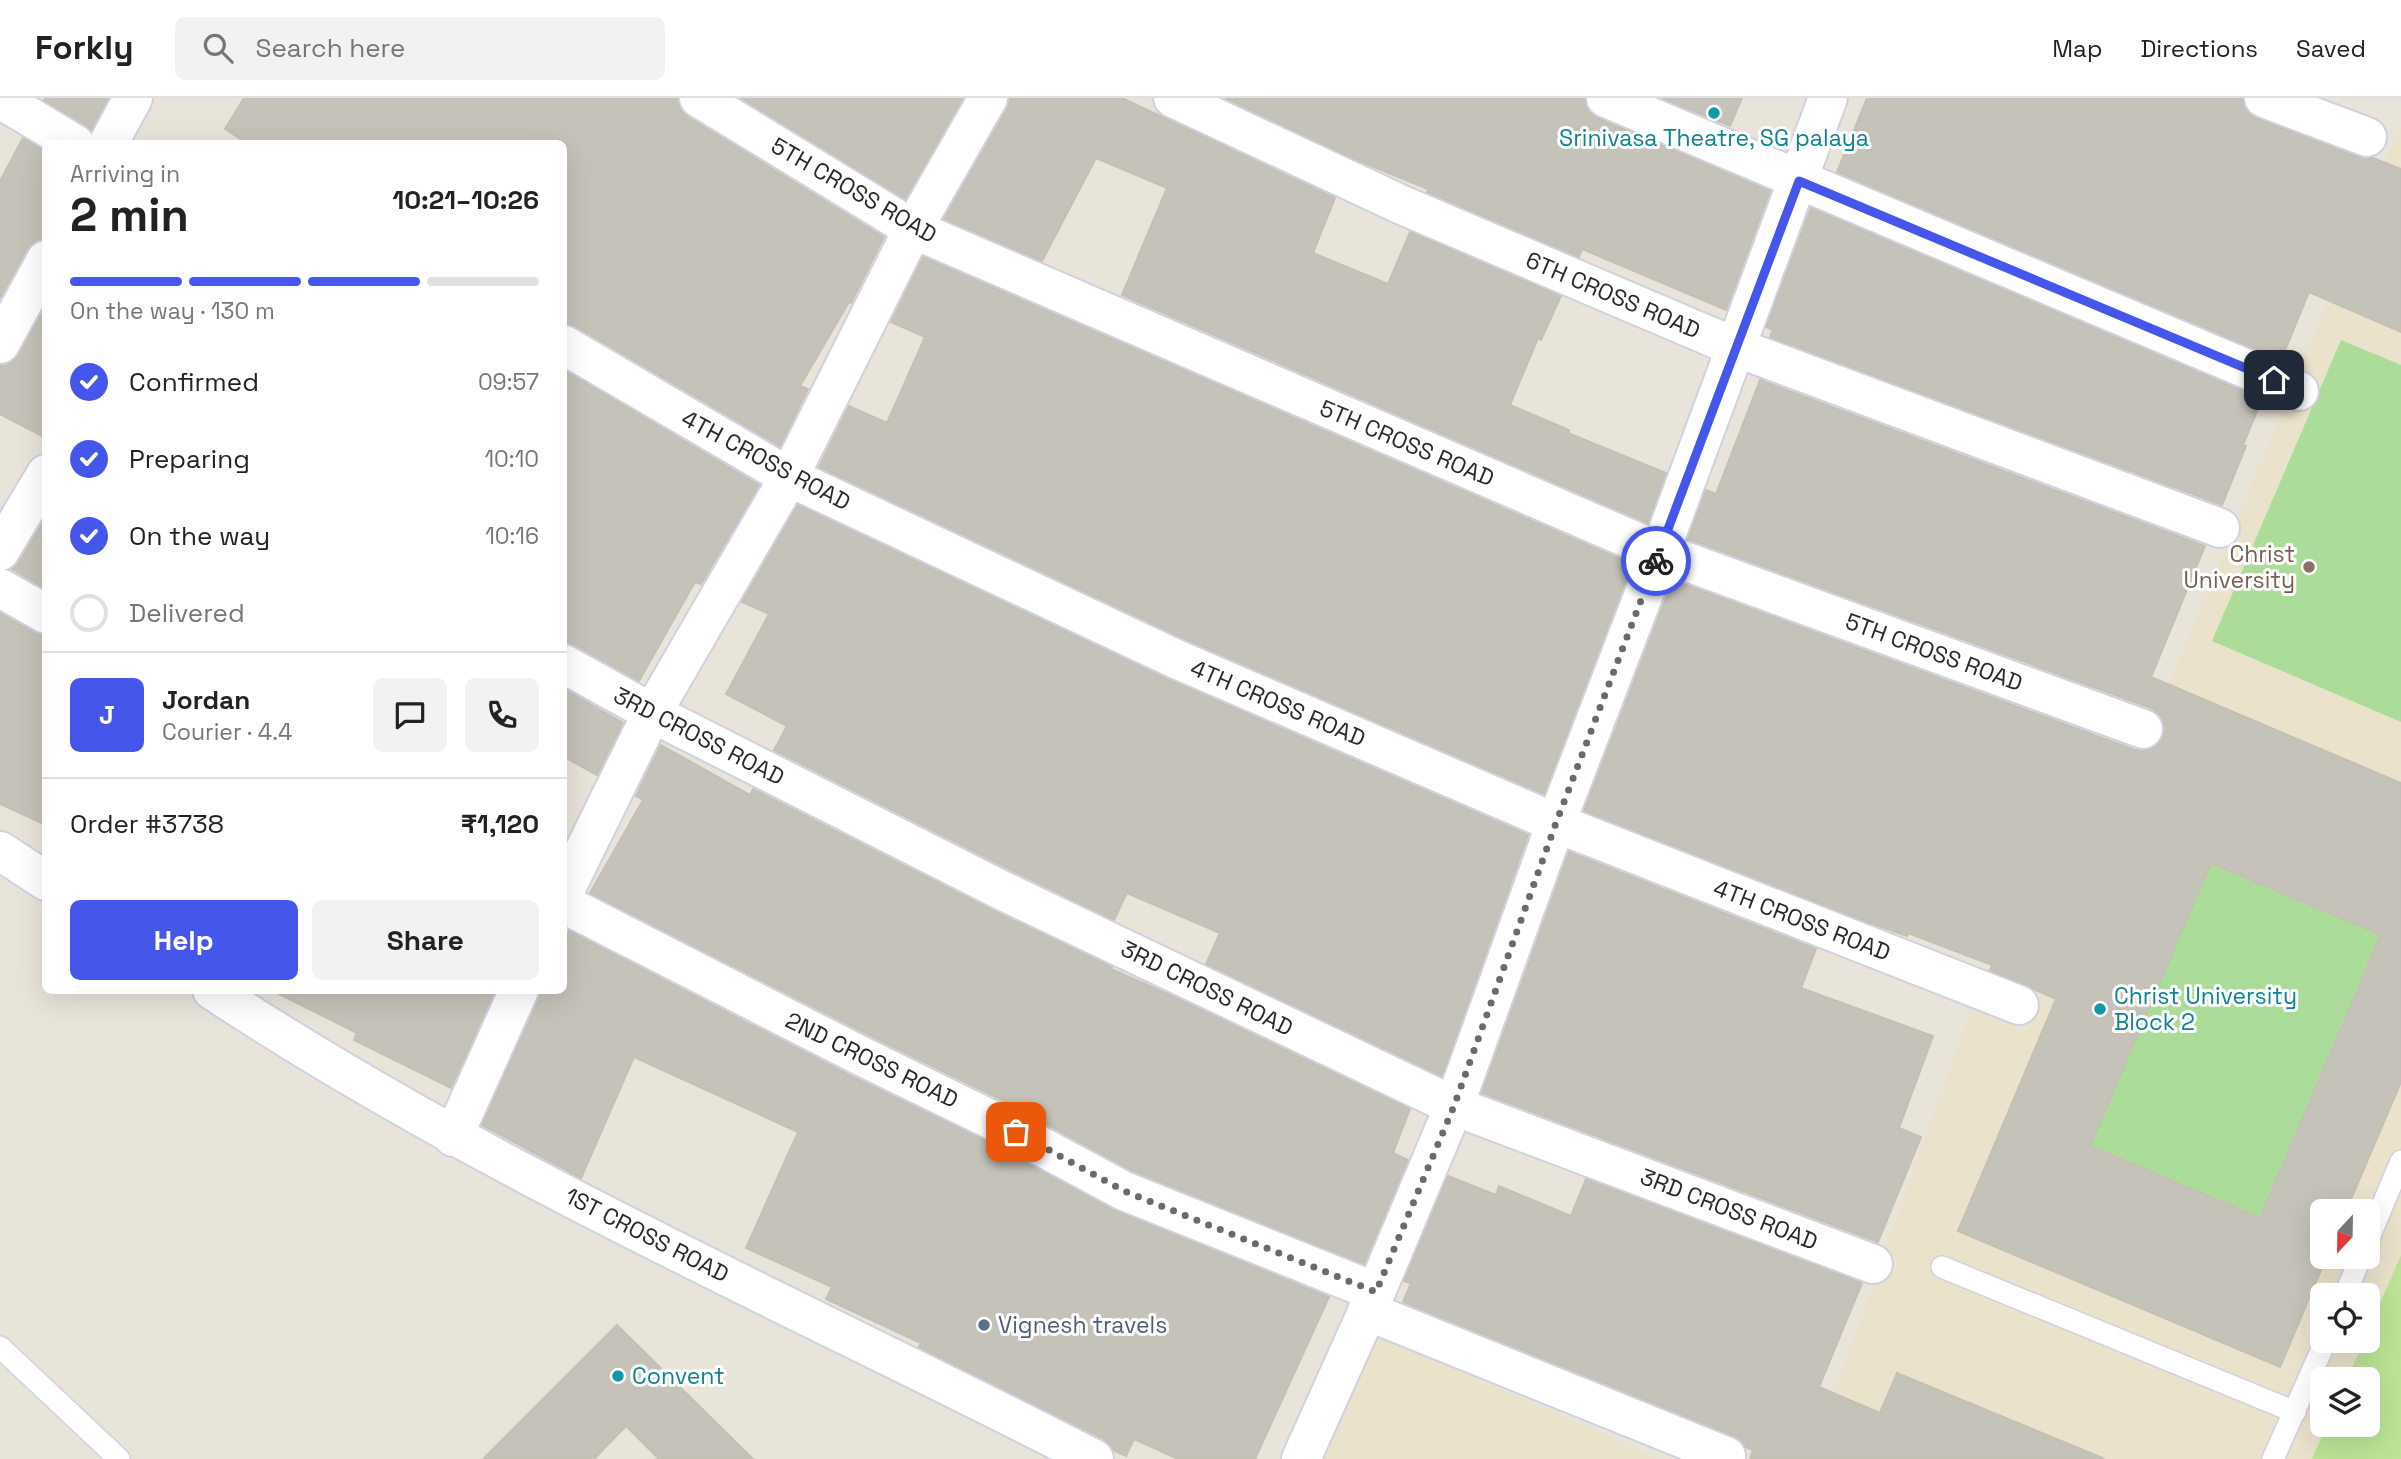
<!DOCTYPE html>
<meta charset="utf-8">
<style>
body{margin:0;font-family:"Space Grotesk",sans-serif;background:#f2f2f2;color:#222;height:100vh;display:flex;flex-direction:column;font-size:26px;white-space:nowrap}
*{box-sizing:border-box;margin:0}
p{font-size:23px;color:#767676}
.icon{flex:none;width:38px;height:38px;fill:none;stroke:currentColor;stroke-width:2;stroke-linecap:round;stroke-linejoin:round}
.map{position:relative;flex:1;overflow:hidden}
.details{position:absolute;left:42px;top:42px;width:525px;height:854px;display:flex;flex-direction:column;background:#fff;border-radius:10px;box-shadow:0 7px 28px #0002}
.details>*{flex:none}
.needle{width:46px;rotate:202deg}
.fabs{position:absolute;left:2310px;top:1101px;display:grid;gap:14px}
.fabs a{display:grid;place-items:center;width:70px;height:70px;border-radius:10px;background:#fff;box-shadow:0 7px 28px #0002;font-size:35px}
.pin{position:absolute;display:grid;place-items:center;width:60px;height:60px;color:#fff;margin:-30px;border-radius:14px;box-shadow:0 4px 10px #0006}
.courier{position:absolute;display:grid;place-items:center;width:70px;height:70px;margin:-35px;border:5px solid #4557eb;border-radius:50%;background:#fff;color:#222;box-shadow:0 2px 9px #0007}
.summary em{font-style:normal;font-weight:800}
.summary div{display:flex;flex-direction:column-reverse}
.summary{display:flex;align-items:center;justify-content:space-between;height:119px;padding:0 28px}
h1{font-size:46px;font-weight:800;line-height:52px}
.bar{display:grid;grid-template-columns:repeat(4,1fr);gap:10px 7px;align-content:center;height:84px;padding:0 28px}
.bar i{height:9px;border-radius:5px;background:#e0e0e0}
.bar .current{background:#4557eb}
.bar p{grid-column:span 4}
.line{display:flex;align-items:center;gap:18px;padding:0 28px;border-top:2px solid #e0e0e0}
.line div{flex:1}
.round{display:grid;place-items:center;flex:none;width:74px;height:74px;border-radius:10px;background:#f2f2f2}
ol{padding:0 28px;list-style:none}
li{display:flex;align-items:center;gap:21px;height:77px}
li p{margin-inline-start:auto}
li .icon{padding:7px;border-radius:50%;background:#4557eb;color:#fff;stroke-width:4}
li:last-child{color:#767676}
li i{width:38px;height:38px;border:4px solid #e0e0e0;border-radius:50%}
.cta{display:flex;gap:14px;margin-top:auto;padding:14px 28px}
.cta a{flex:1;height:80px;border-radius:10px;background:#4557eb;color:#fff;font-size:28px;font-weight:800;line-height:80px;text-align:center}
.cta a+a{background:#f2f2f2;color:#222}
header{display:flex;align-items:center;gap:42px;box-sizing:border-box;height:98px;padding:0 35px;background:#fff;border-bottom:2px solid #e0e0e0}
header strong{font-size:33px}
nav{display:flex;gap:38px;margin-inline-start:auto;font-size:24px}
.search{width:490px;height:63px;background:#f2f2f2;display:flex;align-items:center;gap:18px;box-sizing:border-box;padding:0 24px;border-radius:10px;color:#767676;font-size:26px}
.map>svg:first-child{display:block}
.education{fill:#eae2cb;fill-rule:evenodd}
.green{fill:#acdc9a}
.pitch{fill:#bce397}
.building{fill:#c5c2b9;stroke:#c4c0b4;stroke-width:2;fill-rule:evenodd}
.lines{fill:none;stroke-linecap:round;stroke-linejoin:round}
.service-casing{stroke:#d0d1e0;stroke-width:24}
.minor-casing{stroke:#d0d1e0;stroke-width:42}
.tertiary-casing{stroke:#d0d1e0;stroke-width:42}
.service{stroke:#fff;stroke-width:21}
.minor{stroke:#fff;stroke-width:38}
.tertiary{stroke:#fff;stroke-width:38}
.done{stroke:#6c6a66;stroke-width:7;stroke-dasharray:0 12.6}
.route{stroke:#4557eb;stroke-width:9}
.culture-dot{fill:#0f9aa8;stroke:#fff;stroke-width:2.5}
.education-dot{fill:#8d6e63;stroke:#fff;stroke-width:2.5}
.service-dot{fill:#5c6f8a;stroke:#fff;stroke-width:2.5}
.labels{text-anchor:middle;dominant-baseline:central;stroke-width:6;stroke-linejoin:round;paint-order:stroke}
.culture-label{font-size:23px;fill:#0d838f;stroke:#fff;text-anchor:start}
.street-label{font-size:23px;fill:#282828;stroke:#fff}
.education-label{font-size:23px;fill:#785e54;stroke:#fff;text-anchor:end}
.service-label{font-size:23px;fill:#4e5e75;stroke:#fff;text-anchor:start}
</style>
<header>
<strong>Forkly</strong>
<div class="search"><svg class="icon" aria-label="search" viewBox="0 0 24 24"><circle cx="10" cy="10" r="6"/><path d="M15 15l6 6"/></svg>Search here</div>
<nav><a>Map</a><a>Directions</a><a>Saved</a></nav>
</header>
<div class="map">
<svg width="2401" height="1361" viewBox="0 0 2401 1361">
<rect width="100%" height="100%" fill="#e9e4da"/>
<path class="education" d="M2401 27V1361H1811L1971 911 2026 931ZM2322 1113H2368V1158H2322ZM2322 1197H2368V1242H2322ZM2322 1281H2368V1326H2322Z
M1378 1236 1658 1361H1324Z"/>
<path class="green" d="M2341 242 2401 267V624L2212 543Z
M2211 765 2381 837 2260 1120 2090 1048Z"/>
<path class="pitch" d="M2401 1157V1361H2312L2327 1327 2368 1326V1281H2347L2364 1243 2368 1242V1233Z"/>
<path class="building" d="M46 0H108L91 32 44 2Z
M244 0H677L680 11 688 19 884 139 851 205 849 204 800 288 808 291 780 348 575 228 564 225V46H248L225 31Z
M741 0H963L905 101Z
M1010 0H1122L1335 100 1313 155 1388 186 1410 134 1561 198 1541 242 1538 240 1510 307 1569 332 1568 335 1666 375 1648 425 1122 197 1167 90 1096 60 1042 163 944 121 1007 11Z
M1225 0H1585L1588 13 1597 20 1770 93 1726 212 1582 151 1579 159 1427 94 1428 91 1352 60Z
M1662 0H1742L1730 28Z
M1867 0H2243L2247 13 2256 20 2359 59 2373 60 2401 71V234L2309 194 2281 262 1837 74Z
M23 40 46 54V140L35 143 27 151 0 200V83Z
M1811 110 2262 301 2243 347 2246 348 2222 407 1770 239 1773 232 1766 229Z
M923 159 1632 466 1544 696 1185 541 819 369 849 308 887 325 925 239 891 224Z
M46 208V340L0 316V268L11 265 19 257Z
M564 272 759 387 701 486 695 484 639 583 575 547 564 544Z
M1760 282 2205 448 2151 579 2401 685V984L2346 1113H2322V1158H2327L2280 1269 1958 1133 2056 901 1990 872 1992 867 1908 835 1907 838 1864 823 1584 713 1673 482 2135 652H2147L2157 647 2163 639 2164 627 2159 617 2151 610 1688 441 1706 392 1716 396ZM2211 765 2381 837 2260 1120 2090 1048Z
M798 407 1167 581 1528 737 1442 978 1206 866 1220 835 1127 795 1114 822 1011 772 774 652 787 628 726 596 769 516 742 504Z
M46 419V491L12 471 19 464Z
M0 515 35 535 46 538V727L0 706Z
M564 591 623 625 597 677 564 659Z
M661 647 750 697 753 691 992 812 1112 869 1111 871 1170 897 1410 1011 1393 1055 1408 1062 1364 1166 1133 1073 1004 1003 873 939 590 795 643 702 636 698Z
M1569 754 1816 851 1801 890 1933 938 1899 1030 1921 1039 1878 1144 1482 995Z
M569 833 853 979 984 1042 1114 1112 1329 1199 1255 1361H1178L1134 1341 1126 1358 1113 1352 1104 1341 919 1249 921 1245 826 1201 832 1189 746 1150 798 1034 634 959 581 1080 482 1027 539 901 540 892H564V846Z
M271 892H495L451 990 354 942 357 935Z
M1448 1078 1496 1097 1499 1088 1571 1118 1586 1081 1862 1185 1819 1289 1880 1315 1897 1275 2105 1361H1750L1753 1352 1745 1349 1734 1338 1403 1204 1411 1185 1404 1183Z
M617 1227 753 1361H659L626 1328 594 1361H483Z"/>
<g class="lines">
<defs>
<path id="service" d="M2368 1142 2401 1063
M1942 1169 2295 1314
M2345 1197 2361 1158
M0 1249 119 1361
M2273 1361 2326 1242"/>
<path id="minor" d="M699 0 913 131 1660 454 2143 631
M1173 0 1402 107 1735 249 2220 430
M1606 0 2299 293
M2264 0 2367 39
M0 1 75 46
M108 46 133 0
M0 246 46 162
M564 247 789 379 1176 561 1556 725 2019 907
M0 453 46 376
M0 490 46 516
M564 566 652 615 1001 792 1454 1008 1873 1166
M0 753 46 783
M564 794 652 615 789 379 913 131 988 0
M564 806 863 959 994 1023 1124 1093 1376 1194
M212 892C491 1076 798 1209 1094 1361
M453 1039 519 892
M1367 1213 1726 1358"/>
<path id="tertiary" d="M1301 1361 1376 1194 1454 1008 1556 725 1660 454 1828 0"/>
</defs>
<use href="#service" class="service-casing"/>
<use href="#minor" class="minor-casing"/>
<use href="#tertiary" class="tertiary-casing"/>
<use href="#service" class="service"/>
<use href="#minor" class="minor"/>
<use href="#tertiary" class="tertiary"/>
</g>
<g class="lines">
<path class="done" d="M1016 1034 1124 1093 1376 1194 1454 1008 1556 725 1656 463"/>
<path class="route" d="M1656 463 1799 83 2274 282"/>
</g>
<g class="culture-dot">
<circle cx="1714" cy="15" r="7"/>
<circle cx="2100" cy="911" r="7"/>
<circle cx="618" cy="1278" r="7"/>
</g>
<circle class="education-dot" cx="2309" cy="469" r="7"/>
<circle class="service-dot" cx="984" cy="1227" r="7"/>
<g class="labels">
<g class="culture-label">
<text x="1714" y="40" text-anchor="middle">Srinivasa Theatre, SG palaya</text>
<text x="2114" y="898">Christ University<tspan x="2114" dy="26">Block 2</tspan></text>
<text x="632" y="1278">Convent</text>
</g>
<g class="street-label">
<text transform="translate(854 92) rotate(30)">5TH CROSS ROAD</text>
<text transform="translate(1613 197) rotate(23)">6TH CROSS ROAD</text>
<text transform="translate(1407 345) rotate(23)">5TH CROSS ROAD</text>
<text transform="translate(766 362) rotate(28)">4TH CROSS ROAD</text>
<text transform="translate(1934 554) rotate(20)">5TH CROSS ROAD</text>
<text transform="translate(1278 605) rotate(23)">4TH CROSS ROAD</text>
<text transform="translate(699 638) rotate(27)">3RD CROSS ROAD</text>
<text transform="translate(1802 822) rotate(21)">4TH CROSS ROAD</text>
<text transform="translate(1207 890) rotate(26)">3RD CROSS ROAD</text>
<text transform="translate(872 962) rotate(26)">2ND CROSS ROAD</text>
<text transform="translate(1729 1111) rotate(21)">3RD CROSS ROAD</text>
<text transform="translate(647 1137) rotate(27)">1ST CROSS ROAD</text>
</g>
<g class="education-label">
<text x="2295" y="456">Christ<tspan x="2295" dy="26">University</tspan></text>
</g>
<g class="service-label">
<text x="998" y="1227">Vignesh travels</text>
</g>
</g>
</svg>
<div class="fabs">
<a><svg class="needle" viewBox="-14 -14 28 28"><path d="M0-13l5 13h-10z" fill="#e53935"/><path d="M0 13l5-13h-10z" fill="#767676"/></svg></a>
<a><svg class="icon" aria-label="locate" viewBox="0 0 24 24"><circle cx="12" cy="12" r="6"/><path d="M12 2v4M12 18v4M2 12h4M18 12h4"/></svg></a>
<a><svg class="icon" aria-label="layers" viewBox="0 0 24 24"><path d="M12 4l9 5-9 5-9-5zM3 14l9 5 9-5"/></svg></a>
</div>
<div class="pin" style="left:1016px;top:1034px;background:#ea580c"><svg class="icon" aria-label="bag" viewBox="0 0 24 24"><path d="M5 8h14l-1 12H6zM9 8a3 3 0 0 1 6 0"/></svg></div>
<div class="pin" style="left:2274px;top:282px;background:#1f2937"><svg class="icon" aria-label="home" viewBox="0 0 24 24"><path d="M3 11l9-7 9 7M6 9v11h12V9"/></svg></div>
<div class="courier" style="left:1656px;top:463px"><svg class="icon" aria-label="bike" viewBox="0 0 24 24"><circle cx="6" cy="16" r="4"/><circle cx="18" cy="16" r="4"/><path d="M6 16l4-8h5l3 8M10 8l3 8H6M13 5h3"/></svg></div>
<section class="details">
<div class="summary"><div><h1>2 min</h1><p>Arriving in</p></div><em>10:21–10:26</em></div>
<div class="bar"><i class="current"></i><i class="current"></i><i class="current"></i><i></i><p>On the way · 130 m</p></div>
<ol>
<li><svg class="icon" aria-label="check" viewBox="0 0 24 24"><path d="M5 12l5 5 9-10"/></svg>Confirmed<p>09:57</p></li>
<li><svg class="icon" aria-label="check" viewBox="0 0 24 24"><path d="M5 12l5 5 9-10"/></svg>Preparing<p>10:10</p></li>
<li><svg class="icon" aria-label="check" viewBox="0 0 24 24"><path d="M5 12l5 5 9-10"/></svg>On the way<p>10:16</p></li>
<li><i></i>Delivered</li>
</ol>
<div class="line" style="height:126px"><b class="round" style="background:#4557eb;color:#fff">J</b><div><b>Jordan</b><p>Courier · 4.4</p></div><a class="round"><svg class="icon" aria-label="chat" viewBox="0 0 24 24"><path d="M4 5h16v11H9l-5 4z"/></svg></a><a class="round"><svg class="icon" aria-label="phone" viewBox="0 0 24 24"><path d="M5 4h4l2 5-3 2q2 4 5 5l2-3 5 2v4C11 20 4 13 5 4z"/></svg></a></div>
<div class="line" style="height:91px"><div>Order #3738</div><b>₹1,120</b></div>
<div class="cta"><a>Help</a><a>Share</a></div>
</section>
</div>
